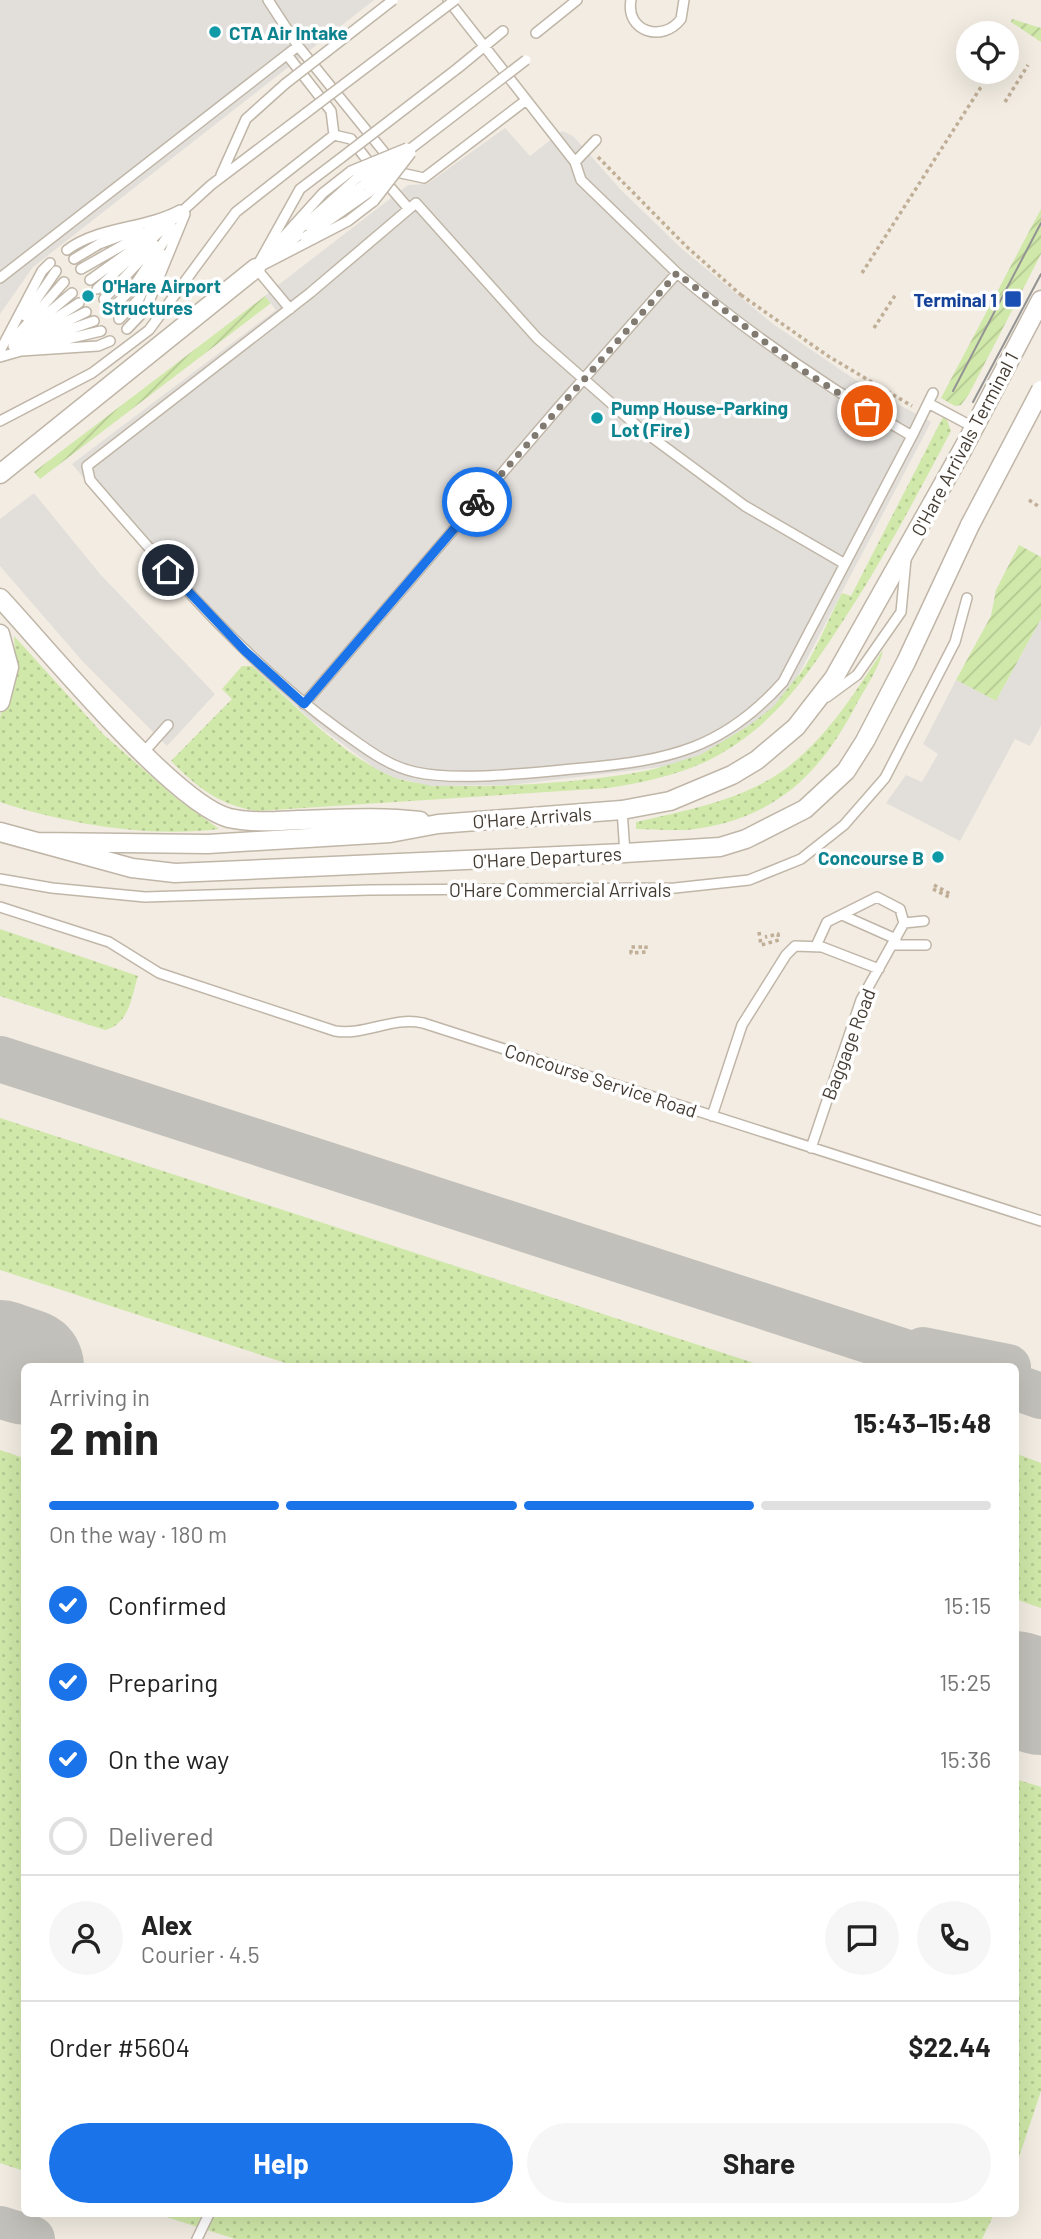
<!DOCTYPE html>
<meta charset="utf-8">
<style>
body{margin:0;font-family:Barlow,sans-serif;background:#f6f6f6;color:#222;height:100vh;display:flex;flex-direction:column;font-size:26px;white-space:nowrap}
*{box-sizing:border-box;margin:0}
p{font-size:23px;color:#767676}
.icon{flex:none;width:38px;height:38px;fill:none;stroke:currentColor;stroke-width:2;stroke-linecap:round;stroke-linejoin:round}
.map{position:relative;flex:1;overflow:hidden}
.drawer{position:absolute;left:21px;top:1363px;width:998px;height:854px;display:flex;flex-direction:column;background:#fff;border-radius:10px;box-shadow:0 7px 28px #0002}
.drawer>*{flex:none}
.controls{position:absolute;left:956px;top:21px;display:grid;gap:14px}
.controls a{display:grid;place-items:center;width:63px;height:63px;border-radius:50%;background:#fff;box-shadow:0 7px 28px #0002;font-size:35px}
.pin{position:absolute;display:grid;place-items:center;width:60px;height:60px;color:#fff;margin:-30px;border:4px solid #fff;border-radius:50%;box-shadow:0 2px 7px #0007}
.courier{position:absolute;display:grid;place-items:center;width:70px;height:70px;margin:-35px;border:5px solid #1a73e8;border-radius:50%;background:#fff;color:#222;box-shadow:0 2px 9px #0007}
.overview em{font-style:normal;font-weight:700}
.overview div{display:flex;flex-direction:column-reverse}
.overview{display:flex;align-items:center;justify-content:space-between;height:119px;padding:0 28px}
h1{font-size:46px;font-weight:700;line-height:52px}
.bar{display:grid;grid-template-columns:repeat(4,1fr);gap:10px 7px;align-content:center;height:84px;padding:0 28px}
.bar i{height:9px;border-radius:5px;background:#e0e0e0}
.bar .on{background:#1a73e8}
.bar p{grid-column:span 4}
.line{display:flex;align-items:center;gap:18px;padding:0 28px;border-top:2px solid #e0e0e0}
.line div{flex:1}
.round{display:grid;place-items:center;flex:none;width:74px;height:74px;border-radius:37px;background:#f6f6f6}
ol{padding:0 28px;list-style:none}
li{display:flex;align-items:center;gap:21px;height:77px}
li p{margin-inline-start:auto}
li .icon{padding:7px;border-radius:50%;background:#1a73e8;color:#fff;stroke-width:4}
li:last-child{color:#767676}
li i{width:38px;height:38px;border:4px solid #e0e0e0;border-radius:50%}
.action{display:flex;gap:14px;margin-top:auto;padding:14px 28px}
.action a{flex:1;height:80px;border-radius:42px;background:#1a73e8;color:#fff;font-size:28px;font-weight:700;line-height:80px;text-align:center}
.action a+a{background:#f6f6f6;color:#222}
.map>svg:first-child{display:block}
.grass{fill:url(#grass-dots)}
.garden{fill:url(#garden-furrows)}
.parking{fill:#e2dfdb}
.lines{fill:none;stroke-linecap:round;stroke-linejoin:round}
.taxiway{stroke:#c2c0ba;stroke-width:46}
.runway{stroke:#c2c0ba;stroke-width:116}
.service-casing{stroke:#c0b6a8;stroke-width:12}
.minor-casing{stroke:#c0b6a8;stroke-width:21}
.path{stroke:#c0ae96;stroke-width:3.5;stroke-dasharray:3.5 3.5;stroke-linecap:butt}
.service{stroke:#fff;stroke-width:9}
.minor{stroke:#fff;stroke-width:18}
.tram{stroke:#939393;stroke-width:2}
.service-bridge-casing{stroke:#c0b6a8;stroke-width:12;stroke-linecap:butt}
.minor-bridge-casing{stroke:#c0b6a8;stroke-width:21;stroke-linecap:butt}
.service-bridge{stroke:#fff;stroke-width:9}
.minor-bridge{stroke:#fff;stroke-width:18}
.done{stroke:#817a70;stroke-width:7;stroke-dasharray:0 12.6}
.route{stroke:#1a73e8;stroke-width:9}
.culture-dot{fill:#0f9aa8;stroke:#fff;stroke-width:2.5}
.transit-dot{fill:#1a4fb4;stroke:#fff;stroke-width:2.5}
.labels{text-anchor:middle;dominant-baseline:central;stroke-width:7;stroke-linejoin:round;paint-order:stroke}
.culture-label{font-size:19px;font-weight:bold;fill:#0d838f;stroke:#fff;text-anchor:start}
.transit-label{font-size:19px;font-weight:bold;fill:#164399;stroke:#fff;text-anchor:end}
.street-label{font-size:19px;fill:#443c33;stroke:#fff}
</style>
<div class="map">
<svg width="1041" height="2239" viewBox="0 0 1041 2239">
<defs>
<pattern id="grass-dots" width="8" height="8" patternUnits="userSpaceOnUse" patternTransform="scale(1.75)"><rect width="8" height="8" fill="#d0e8a9"/><path d="M2 2h.1M6 6h.1" fill="none" stroke="#b4c892" stroke-width="1.8" stroke-linecap="round"/></pattern>
<pattern id="garden-furrows" width="10" height="10" patternUnits="userSpaceOnUse" patternTransform="scale(1.75)"><rect width="10" height="10" fill="#d0e8a9"/><path d="M-1 1l2-2M0 10L10 0M9 11l2-2" fill="none" stroke="#b4c892"/></pattern>
</defs>
<rect width="100%" height="100%" fill="#f2ece2"/>
<path class="grass" d="M943 417 947 420 951 431C916 497 882 562 841 624 804 680 775 724 715 757 681 775 645 782 608 788L257 811C219 805 198 788 171 761L232 699 222 689 242 666H252C295 705 339 754 394 777 439 796 609 781 658 768 668 765 792 682 800 674 814 656 830 615 842 593L851 596Z
M14 636 104 735 176 798 219 829C148 838 67 824 0 802V717L16 665Z
M883 650C880 667 864 690 855 707 821 772 777 816 701 828 681 832 657 829 636 829V822C687 810 745 800 788 767 828 736 856 691 883 650Z
M0 929 138 976C131 998 130 1023 105 1030L0 996Z
M0 1118 766 1367H298L0 1270Z
M0 1450 24 1458V2171L0 2163Z
M1015 1453 1041 1463V1608L1015 1599Z
M1015 1779 1041 1787V2091L1015 2169Z
M157 2214H994L982 2239H235Z"/>
<path class="garden" d="M1012 19 1041 28V42L1011 22Z
M1041 209V254L969 394 961 405 955 406 941 398Z
M265 296 271 303 40 479 34 472Z
M1019 545 1041 557V619L996 701 956 680 991 616 996 590Z"/>
<path class="parking" d="M0 0H374L33 267 0 314Z
M505 128 530 156 562 131 573 136 622 191 682 249 773 324 863 385 931 422 799 674 774 706 750 725 700 755 661 767 511 785 432 786 395 778 376 769 312 721 252 666 173 585 72 464 276 310 265 296 273 289 408 185 427 184Z
M34 493 100 574 215 694 167 746 84 663 0 566V519Z
M1041 619V726L1030 746 1015 739 960 841 886 803 906 775 922 782 938 754 923 744 956 680 996 701Z"/>
<g class="lines">
<path class="taxiway" d="M0 1059 951 1367
M923 1350 1008 1367
M1015 1387 1041 1396
M0 2229 32 2239"/>
<path class="runway" d="M0 1358 26 1367
M1015 1689 1041 1697"/>
<defs>
<path id="service" d="M268 0 298 46 401 173 424 178 525 101
M448 0 575 162 581 180 677 273
M631 0C625 32 663 43 681 19L684 0
M536 33 577 0
M288 56 331 111 334 135
M458 68 503 31
M334 135 351 139 374 169
M575 162 596 140
M221 175 246 119 285 84
M383 179 409 209
M310 227 362 186
M291 237 357 178
M305 237 368 193
M67 250C99 226 145 229 180 210
M274 254 299 235
M266 256 323 193 351 171
M74 259 99 244 139 229
M261 266 348 221 374 201
M256 268 300 189 341 158
M256 268 290 309
M81 269 169 219
M0 278 298 46
M90 280 146 240
M97 289 211 185 306 113
M104 299 155 245
M111 309 132 289 173 228
M25 316 56 271
M119 319 139 299 162 254
M127 329 146 309 185 214
M28 330 72 293
M35 337 86 312
M12 341 64 282
M42 345 101 331
M13 346 79 303
M16 348 94 321
M0 351 42 271 50 263
M0 357 21 351 98 346 110 341
M928 403 975 428
M0 421 92 373 149 330 236 212 334 135
M912 436 933 393
M827 697 857 675 901 612 906 559
M304 704 558 408 677 273C751 335 827 388 912 436L783 682C723 749 669 760 584 768 538 772 458 782 415 772 387 766 364 747 341 731 244 661 168 570 90 480L87 466 310 293 416 203 537 338 637 426 642 430 745 506 845 564
M143 753 168 725
M622 810 625 853
M0 879 52 888 145 897 369 890 675 888 749 880 801 859 844 825 885 778 955 642 967 598
M0 907 109 942 159 973 335 1031C365 1036 393 1016 423 1023L1041 1221
M842 915 896 939
M892 945H926
M816 946 827 922 877 897 900 909 904 923
M712 1116 742 1025 786 955 795 946 822 947 879 969
M811 1148 861 1000 904 923 924 921
M197 2239 209 2214"/>
<path id="minor" d="M0 474 256 268
M0 598C45 646 173 803 229 818 251 823 275 821 298 820 339 819 379 816 420 821
M0 634 9 667 0 702
M0 832 132 868 175 873 625 853 720 847 746 839 805 809 846 771 865 741 906 662 970 525
M37 842 208 844 390 833 438 824 622 810 670 801 732 775 757 760 796 727 834 678 964 447 1041 300"/>
</defs>
<use href="#service" class="service-casing"/>
<use href="#minor" class="minor-casing"/>
<path class="path" d="M1005 102 1028 65
M598 157 687 247 741 295
M862 273 981 87
M741 295 828 356 912 406
M874 328 896 294
M1029 500 1038 506
M934 885 952 895
M933 889 951 898
M759 932 761 945 779 940 778 934 765 937
M642 947H631V953L646 952V942"/>
<use href="#service" class="service"/>
<use href="#minor" class="minor"/>
<path class="tram" d="M953 391 1041 223
M973 402 1041 274"/>
<defs>
<path id="service-bridge" d="M285 84 393 0
M306 113 455 0
M341 158 458 68
M351 171 407 148
M357 178 386 162
M362 186 526 60
M368 193 392 169
M374 201 411 153"/>
<path id="minor-bridge" d="M970 525 1041 390"/>
</defs>
<use href="#service-bridge" class="service-bridge-casing"/>
<use href="#minor-bridge" class="minor-bridge-casing"/>
<use href="#service-bridge" class="service-bridge"/>
<use href="#minor-bridge" class="minor-bridge"/>
</g>
<g class="lines">
<path class="done" d="M477 502 677 273 793 364 867 411"/>
<path class="route" d="M168 570 245 651 304 704 477 502"/>
</g>
<g class="culture-dot">
<circle cx="215" cy="32" r="7"/>
<circle cx="88" cy="296" r="7"/>
<circle cx="597" cy="418" r="7"/>
<circle cx="938" cy="857" r="7"/>
</g>
<rect class="transit-dot" x="1004" y="290" width="18" height="18" rx="3.5"/>
<g class="labels">
<g class="culture-label">
<text x="229" y="32">CTA Air Intake</text>
<text x="102" y="285">O'Hare Airport<tspan x="102" dy="22">Structures</tspan></text>
<text x="611" y="407">Pump House-Parking<tspan x="611" dy="22">Lot (Fire)</tspan></text>
<text x="924" y="857" text-anchor="end">Concourse B</text>
</g>
<g class="transit-label">
<text x="997" y="299">Terminal 1</text>
</g>
<g class="street-label">
<text transform="translate(964 444) rotate(-62)">O'Hare Arrivals Terminal 1</text>
<text transform="translate(532 817) rotate(-4)">O'Hare Arrivals</text>
<text transform="translate(547 857) rotate(-3)">O'Hare Departures</text>
<text x="560" y="889">O'Hare Commercial Arrivals</text>
<text transform="translate(848 1044) rotate(-69)">Baggage Road</text>
<text transform="translate(601 1080) rotate(18)">Concourse Service Road</text>
</g>
</g>
</svg>
<div class="controls">
<a><svg class="icon" aria-label="locate" viewBox="0 0 24 24"><circle cx="12" cy="12" r="6"/><path d="M12 2v4M12 18v4M2 12h4M18 12h4"/></svg></a>
</div>
<div class="pin" style="left:867px;top:411px;background:#ea580c"><svg class="icon" aria-label="bag" viewBox="0 0 24 24"><path d="M5 8h14l-1 12H6zM9 8a3 3 0 0 1 6 0"/></svg></div>
<div class="pin" style="left:168px;top:570px;background:#1f2937"><svg class="icon" aria-label="home" viewBox="0 0 24 24"><path d="M3 11l9-7 9 7M6 9v11h12V9"/></svg></div>
<div class="courier" style="left:477px;top:502px"><svg class="icon" aria-label="bike" viewBox="0 0 24 24"><circle cx="6" cy="16" r="4"/><circle cx="18" cy="16" r="4"/><path d="M6 16l4-8h5l3 8M10 8l3 8H6M13 5h3"/></svg></div>
<section class="drawer">
<div class="overview"><div><h1>2 min</h1><p>Arriving in</p></div><em>15:43–15:48</em></div>
<div class="bar"><i class="on"></i><i class="on"></i><i class="on"></i><i></i><p>On the way · 180 m</p></div>
<ol>
<li><svg class="icon" aria-label="check" viewBox="0 0 24 24"><path d="M5 12l5 5 9-10"/></svg>Confirmed<p>15:15</p></li>
<li><svg class="icon" aria-label="check" viewBox="0 0 24 24"><path d="M5 12l5 5 9-10"/></svg>Preparing<p>15:25</p></li>
<li><svg class="icon" aria-label="check" viewBox="0 0 24 24"><path d="M5 12l5 5 9-10"/></svg>On the way<p>15:36</p></li>
<li><i></i>Delivered</li>
</ol>
<div class="line" style="height:126px"><a class="round"><svg class="icon" aria-label="person" viewBox="0 0 24 24"><circle cx="12" cy="8" r="4"/><path d="M4 21q1-7 8-7t8 7"/></svg></a><div><b>Alex</b><p>Courier · 4.5</p></div><a class="round"><svg class="icon" aria-label="chat" viewBox="0 0 24 24"><path d="M4 5h16v11H9l-5 4z"/></svg></a><a class="round"><svg class="icon" aria-label="phone" viewBox="0 0 24 24"><path d="M5 4h4l2 5-3 2q2 4 5 5l2-3 5 2v4C11 20 4 13 5 4z"/></svg></a></div>
<div class="line" style="height:91px"><div>Order #5604</div><b>$22.44</b></div>
<div class="action"><a>Help</a><a>Share</a></div>
</section>
</div>
